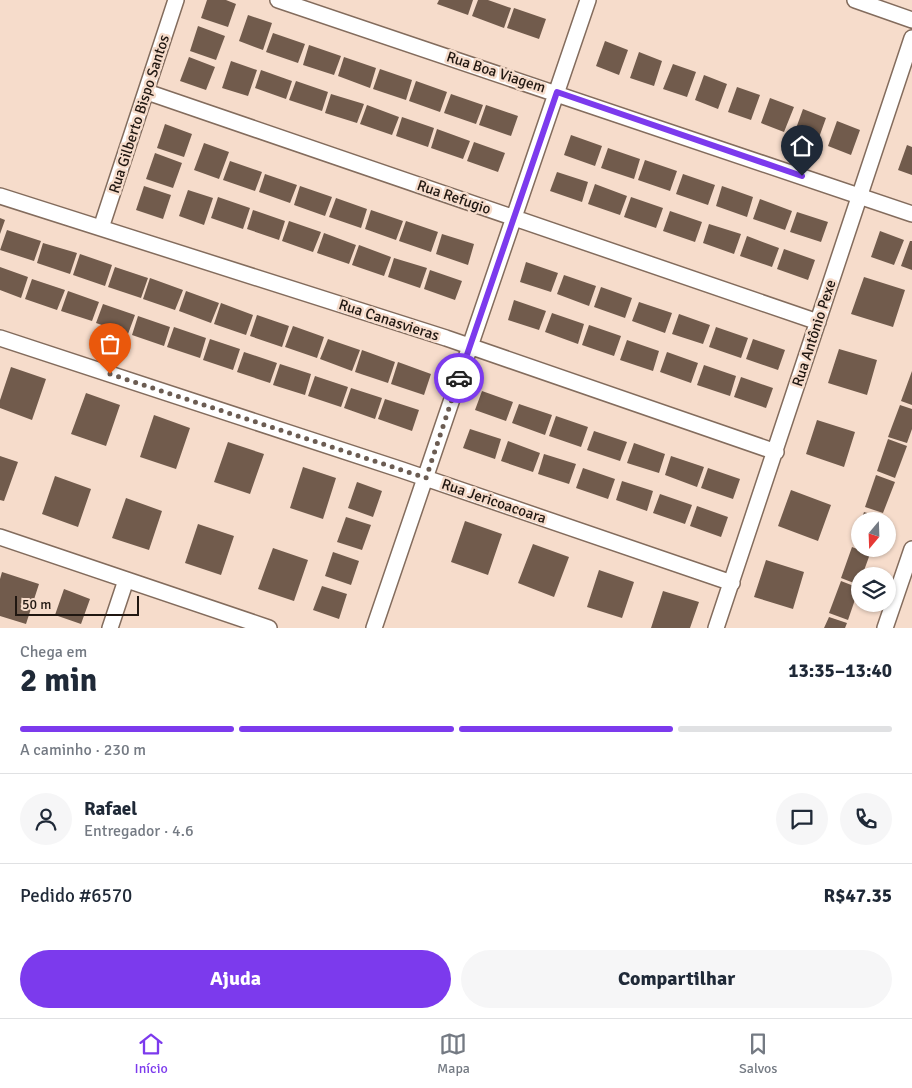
<!DOCTYPE html>
<html lang="pt">
<meta charset="utf-8">
<style>
body{margin:0;font-family:Signika,sans-serif;background:#f6f6f7;color:#1f2937;height:100vh;display:flex;flex-direction:column;font-size:19px;white-space:nowrap}
*{box-sizing:border-box;margin:0}
p{font-size:16px;color:#747a83}
.icon{flex:none;width:28px;height:28px;fill:none;stroke:currentColor;stroke-width:2;stroke-linecap:round;stroke-linejoin:round}
.map{position:relative;height:628px;overflow:hidden}
.panel{display:flex;flex-direction:column;background:#fff;flex:1}
.panel>*{flex:none}
.needle{width:32px;rotate:199deg}
.controls{position:absolute;left:851px;top:512px;display:grid;gap:10px}
.controls a{display:grid;place-items:center;width:45px;height:45px;border-radius:50%;background:#fff;box-shadow:0 1px 4px #0004;font-size:25px}
.scale{position:absolute;left:15px;bottom:12px;width:124px;box-sizing:border-box;padding-left:5px;border:2px solid #201711;border-top:0;font-size:14px;line-height:18px;white-space:nowrap;color:#201711;-webkit-text-stroke:4px #f6dccb;paint-order:stroke}
.pin{position:absolute;display:grid;place-items:center;width:42px;height:42px;color:#fff;margin:-51px -21px;border-radius:50% 50% 50% 0;rotate:-45deg;box-shadow:0 0 5px #0007}
.pin .icon{rotate:45deg}
.courier{position:absolute;display:grid;place-items:center;width:50px;height:50px;margin:-25px;border:4px solid #7c3aed;border-radius:50%;background:#fff;color:#222;box-shadow:0 1px 6px #0007}
.summary em{font-style:normal;font-weight:700}
.summary div{display:flex;flex-direction:column-reverse}
.summary{display:flex;align-items:center;justify-content:space-between;height:85px;padding:0 20px}
h1{font-size:32px;font-weight:700;line-height:38px}
.bar{display:grid;grid-template-columns:repeat(4,1fr);gap:8px 5px;align-content:center;height:60px;padding:0 20px}
.bar i{height:6px;border-radius:4px;background:#e0e1e3}
.bar .selected{background:#7c3aed}
.bar p{grid-column:span 4}
.line{display:flex;align-items:center;gap:12px;padding:0 20px;border-top:1px solid #e0e1e3}
.line div{flex:1}
.round{display:grid;place-items:center;flex:none;width:52px;height:52px;border-radius:26px;background:#f6f6f7}
.action{display:flex;gap:10px;margin-top:auto;padding:10px 20px}
.action a{flex:1;height:58px;border-radius:30px;background:#7c3aed;color:#fff;font-size:20px;font-weight:700;line-height:58px;text-align:center}
.action a+a{background:#f6f6f7;color:#1f2937}
.tab-bar{display:flex;justify-content:space-around;align-items:center;height:70px;border-top:1px solid #e0e1e3;background:#fff;font-size:14px;color:#747a83}
.tab-bar a{display:grid;justify-items:center;gap:2px}
.tab-bar .selected{color:#7c3aed}
.map>svg:first-child{display:block}
.building{fill:#715b4c}
.lines{fill:none;stroke-linecap:round;stroke-linejoin:round}
.minor-casing{stroke:#836c5d;stroke-width:18}
.minor{stroke:#fff;stroke-width:15}
.done{stroke:#6b5c52;stroke-width:5;stroke-dasharray:0 9}
.route{stroke:#7c3aed;stroke-width:6}
.labels{text-anchor:middle;dominant-baseline:central;stroke-width:5;stroke-linejoin:round;paint-order:stroke}
.street-label{font-size:15px;fill:#201711;stroke:#f6dccb}
</style>
<div class="map">
<svg width="912" height="628" viewBox="0 0 912 628">
<rect width="100%" height="100%" fill="#f6dccb"/>
<path class="building" d="M207 0H226L236 4 228 27 201 18Z
M439 0H473L468 15 437 4Z
M478 0H488L511 8 504 28 472 16Z
M514 8 546 19 539 39 507 28Z
M248 15 272 23 263 50 239 41Z
M198 26 225 36 216 60 190 51Z
M273 33 305 44 298 63 266 52Z
M605 41 628 50 619 75 596 66Z
M309 45 341 56 334 75 303 65Z
M639 52 662 61 654 86 630 78Z
M189 57 215 67 206 90 180 81Z
M344 57 376 68 370 88 338 76Z
M231 61 257 70 248 96 222 88Z
M673 64 696 72 687 97 663 89Z
M380 69 412 80 406 100 373 89Z
M261 70 292 81 286 99 255 88Z
M704 75 727 84 718 109 695 100Z
M296 81 328 92 322 111 289 100Z
M416 81 447 92 440 112 409 101Z
M737 87 760 95 751 120 728 112Z
M331 94 364 104 357 123 325 113Z
M451 94 483 105 476 124 444 113Z
M770 98 794 107 784 132 761 123Z
M367 105 399 117 392 135 360 124Z
M486 105 518 116 511 136 479 125Z
M803 109 826 118 817 143 794 134Z
M402 117 434 128 428 147 396 136Z
M837 121 860 130 851 155 828 146Z
M165 124 192 134 184 157 157 148Z
M437 129 470 141 463 159 431 148Z
M571 135 602 146 595 166 564 155Z
M474 142 505 153 498 172 467 161Z
M204 143 229 152 219 179 194 170Z
M907 145 912 147V175L898 170Z
M608 148 640 159 634 179 601 168Z
M155 153 182 163 173 188 146 179Z
M645 160 677 171 670 191 638 180Z
M230 161 262 172 255 191 223 180Z
M557 172 588 182 582 202 550 191Z
M265 174 297 185 290 203 259 192Z
M683 174 715 185 708 205 676 194Z
M595 184 627 196 620 215 588 204Z
M144 186 171 195 163 219 136 210Z
M300 186 332 197 325 216 294 205Z
M722 186 753 197 747 217 716 206Z
M188 190 213 198 204 225 179 216Z
M218 197 250 208 243 229 211 218Z
M631 197 663 208 656 228 624 217Z
M336 198 367 209 361 228 329 217Z
M760 199 792 211 785 230 753 219Z
M253 210 285 221 279 240 247 229Z
M371 210 403 221 396 240 365 229Z
M670 211 702 222 695 242 663 231Z
M797 212 828 222 821 242 790 232Z
M0 218 5 220 0 234Z
M289 221 321 232 313 252 282 241Z
M406 221 438 232 431 252 399 241Z
M709 224 741 234 734 254 703 243Z
M7 230 41 241 34 261 0 250Z
M880 231 904 240 894 265 871 257Z
M324 233 356 245 349 264 317 253Z
M442 234 474 244 468 265 436 254Z
M747 236 779 248 772 267 740 256Z
M910 241H912V270L901 266Z
M43 243 77 253 70 274 37 263Z
M359 245 391 257 384 276 352 265Z
M784 249 815 260 808 280 777 269Z
M80 254 112 265 105 286 73 275Z
M394 258 427 268 420 288 388 277Z
M526 262 558 273 551 292 520 282Z
M0 267 28 277 21 298 0 290Z
M115 267 148 278 141 298 108 287Z
M430 270 462 281 455 300 424 289Z
M564 275 596 286 589 306 557 294Z
M864 277 905 290 893 327 851 314Z
M150 278 183 290 175 310 143 299Z
M32 279 65 290 57 310 25 299Z
M601 287 632 298 625 318 594 307Z
M68 291 99 302 92 321 61 311Z
M186 291 219 303 211 323 179 311Z
M514 300 546 311 539 330 508 320Z
M639 302 672 313 665 333 632 321Z
M221 303 253 315 246 335 214 324Z
M103 304 135 315 128 334 96 323Z
M552 313 584 324 578 344 545 332Z
M679 314 710 325 703 344 672 334Z
M257 315 289 326 282 347 250 336Z
M138 316 170 327 164 346 132 335Z
M589 325 621 336 614 356 582 345Z
M293 326 324 337 317 358 285 347Z
M174 327 206 338 200 358 167 347Z
M716 327 748 338 741 358 709 347Z
M210 339 240 349 233 370 203 360Z
M328 339 360 350 352 371 320 359Z
M753 339 785 350 778 370 746 359Z
M627 340 659 351 653 371 620 360Z
M839 349 877 360 867 395 828 383Z
M362 350 395 362 388 383 355 372Z
M244 352 277 363 270 383 237 372Z
M667 352 698 363 691 383 660 372Z
M398 362 431 374 424 395 391 384Z
M280 364 311 374 305 395 273 385Z
M704 365 736 376 730 396 697 385Z
M11 367 46 379 32 420 0 408V400Z
M912 371V405L901 401Z
M315 376 348 387 341 407 308 396Z
M741 377 773 388 766 408 734 397Z
M351 388 382 398 375 419 344 408Z
M482 391 513 402 506 421 475 410Z
M86 393 120 405 106 446 71 434Z
M385 399 419 410 412 431 378 419Z
M519 404 552 415 545 435 512 423Z
M900 405 912 409V429L907 443 888 437Z
M154 415 190 428 176 469 140 457Z
M556 416 588 427 581 447 549 436Z
M817 420 855 432 844 467 806 454Z
M470 429 501 439 495 459 463 448Z
M594 431 627 442 620 461 587 450Z
M888 439 907 446 895 478 877 471Z
M508 441 540 453 533 472 501 461Z
M228 442 264 454 250 494 214 482Z
M634 443 665 454 659 473 627 463Z
M544 454 576 464 569 484 538 474Z
M0 456 18 462 4 501 0 500Z
M671 456 704 467 697 487 665 475Z
M303 467 336 478 323 519 290 508Z
M583 468 615 479 608 499 576 488Z
M708 468 740 479 733 499 701 488Z
M876 475 895 482 883 513 865 507Z
M55 476 91 489 78 527 42 514Z
M622 481 653 491 647 511 616 500Z
M357 482 382 491 373 517 348 508Z
M791 490 831 505 818 541 778 526Z
M660 494 692 505 685 524 653 513Z
M126 498 162 511 149 550 112 538Z
M697 506 728 517 721 537 690 526Z
M864 512 883 518 882 521H861Z
M346 517 371 525 362 550 337 542Z
M465 521 502 534 488 575 451 562Z
M198 524 234 536 221 575 185 563Z
M860 524V546L853 543Z
M533 544 569 557 554 597 518 583Z
M852 547 870 554 862 576H860L859 585 841 578Z
M273 548 308 560 294 601 258 589Z
M333 552 359 561 351 585 325 576Z
M766 560 804 572 793 609 754 597Z
M599 570 634 582 622 618 587 607Z
M2 572 39 584 26 624 0 616V579Z
M841 581 859 588 848 620 829 613Z
M322 586 347 594 339 619 313 610Z
M64 589 90 599 81 624 55 615Z
M663 591 699 602 690 628H651Z
M829 617 847 623 845 628H824Z"/>
<g class="lines">
<defs>
<path id="minor" d="M278 0 912 214
M855 0 912 20
M147 92 818 322
M0 196 446 338 776 452
M101 228 176 0
M0 338 402 470 732 583
M0 537 269 628
M110 628 126 580
M374 628 588 0
M716 628 912 38
M885 628 912 549"/>
</defs>
<use href="#minor" class="minor-casing"/>
<use href="#minor" class="minor"/>
</g>
<g class="lines">
<path class="done" d="M110 374 426 478 459 378"/>
<path class="route" d="M459 378 557 92 802 176"/>
</g>
<g class="labels">
<g class="street-label">
<text transform="translate(496 72) rotate(18)">Rua Boa Viagem</text>
<text transform="translate(139 114) rotate(-72)">Rua Gilberto Bispo Santos</text>
<text transform="translate(454 197) rotate(19)">Rua Refugio</text>
<text transform="translate(389 320) rotate(18)">Rua Canasvieras</text>
<text transform="translate(814 333) rotate(-72)">Rua Antônio Pexe</text>
<text transform="translate(494 501) rotate(19)">Rua Jericoacoara</text>
</g>
</g>
</svg>
<div class="controls">
<a><svg class="needle" viewBox="-14 -14 28 28"><path d="M0-13l5 13h-10z" fill="#e53935"/><path d="M0 13l5-13h-10z" fill="#747a83"/></svg></a>
<a><svg class="icon" aria-label="layers" viewBox="0 0 24 24"><path d="M12 4l9 5-9 5-9-5zM3 14l9 5 9-5"/></svg></a>
</div>
<div class="scale">50 m</div>
<div class="pin" style="left:110px;top:374px;background:#ea580c"><svg class="icon" aria-label="bag" viewBox="0 0 24 24"><path d="M5 8h14l-1 12H6zM9 8a3 3 0 0 1 6 0"/></svg></div>
<div class="pin" style="left:802px;top:176px;background:#1f2937"><svg class="icon" aria-label="home" viewBox="0 0 24 24"><path d="M3 11l9-7 9 7M6 9v11h12V9"/></svg></div>
<div class="courier" style="left:459px;top:378px"><svg class="icon" aria-label="car" viewBox="0 0 24 24"><path d="M5 17H2v-5l4-1 3-4h7l3 4 3 1v5h-3M9 17h6M6 11h13"/><circle cx="7" cy="17" r="2"/><circle cx="17" cy="17" r="2"/></svg></div>
</div>
<section class="panel">
<div class="summary"><div><h1>2 min</h1><p>Chega em</p></div><em>13:35–13:40</em></div>
<div class="bar"><i class="selected"></i><i class="selected"></i><i class="selected"></i><i></i><p>A caminho · 230 m</p></div>
<div class="line" style="height:90px"><a class="round"><svg class="icon" aria-label="person" viewBox="0 0 24 24"><circle cx="12" cy="8" r="4"/><path d="M4 21q1-7 8-7t8 7"/></svg></a><div><b>Rafael</b><p>Entregador · 4.6</p></div><a class="round"><svg class="icon" aria-label="chat" viewBox="0 0 24 24"><path d="M4 5h16v11H9l-5 4z"/></svg></a><a class="round"><svg class="icon" aria-label="phone" viewBox="0 0 24 24"><path d="M5 4h4l2 5-3 2q2 4 5 5l2-3 5 2v4C11 20 4 13 5 4z"/></svg></a></div>
<div class="line" style="height:65px"><div>Pedido #6570</div><b>R$47.35</b></div>
<div class="action"><a>Ajuda</a><a>Compartilhar</a></div>
</section>
<nav class="tab-bar">
<a class="selected"><svg class="icon" aria-label="home" viewBox="0 0 24 24"><path d="M3 11l9-7 9 7M6 9v11h12V9"/></svg>Início</a>
<a><svg class="icon" aria-label="map" viewBox="0 0 24 24"><path d="M3 6l6-2 6 2 6-2v14l-6 2-6-2-6 2zM9 4v14M15 6v14"/></svg>Mapa</a>
<a><svg class="icon" aria-label="saved" viewBox="0 0 24 24"><path d="M7 4h10v16l-5-4-5 4z"/></svg>Salvos</a>
</nav>
